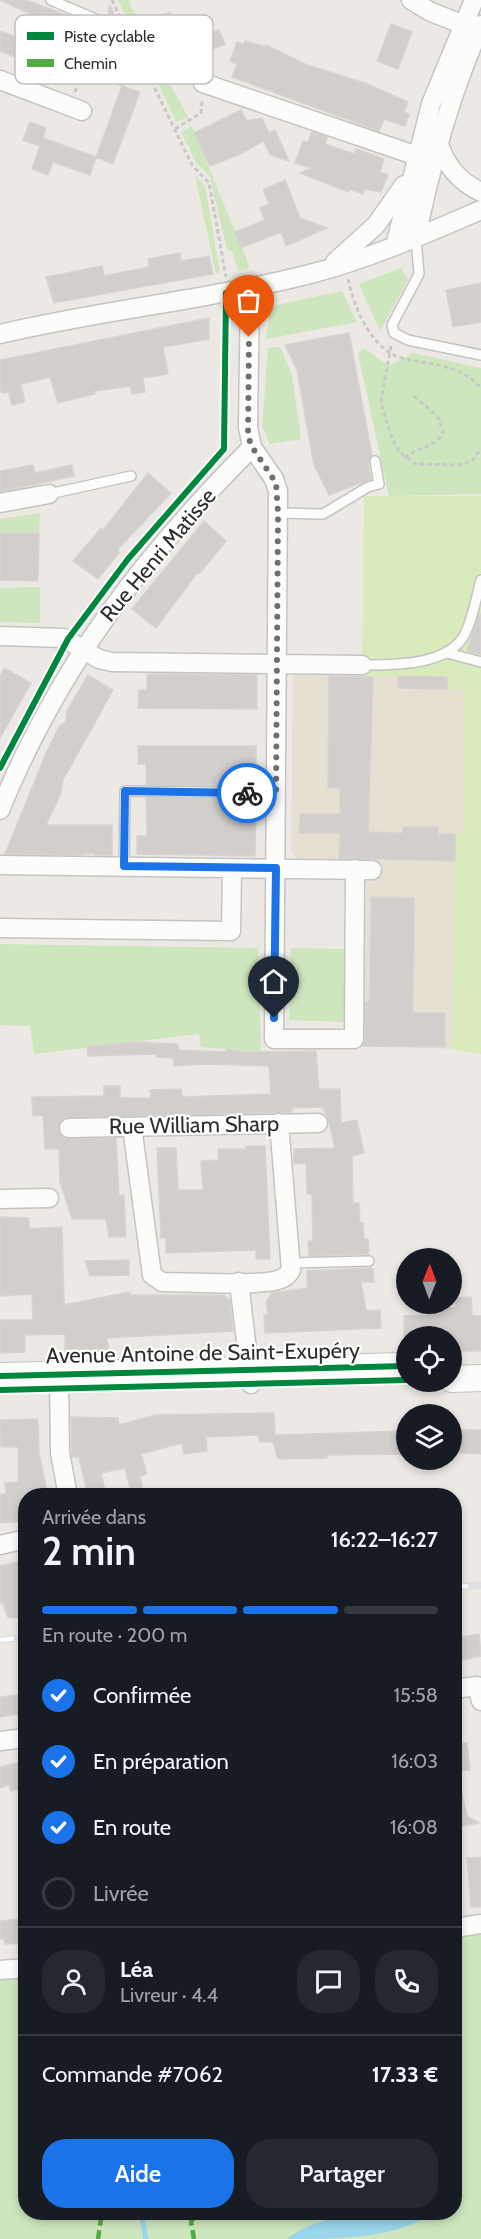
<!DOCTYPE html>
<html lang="fr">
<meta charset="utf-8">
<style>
body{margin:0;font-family:Cabin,sans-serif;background:#242831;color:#f1f3f6;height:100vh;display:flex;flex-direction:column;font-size:22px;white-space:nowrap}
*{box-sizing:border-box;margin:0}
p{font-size:20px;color:#9ea1a6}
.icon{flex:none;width:33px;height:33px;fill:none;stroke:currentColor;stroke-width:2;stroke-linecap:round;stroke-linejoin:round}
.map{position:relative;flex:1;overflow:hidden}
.details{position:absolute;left:18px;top:1488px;width:444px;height:732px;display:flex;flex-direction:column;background:#171b24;border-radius:24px;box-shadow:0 3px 9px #0003}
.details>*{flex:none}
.needle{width:39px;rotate:1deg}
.buttons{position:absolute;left:396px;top:1248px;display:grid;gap:12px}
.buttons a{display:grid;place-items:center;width:66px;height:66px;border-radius:50%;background:#171b24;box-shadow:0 3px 9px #0003;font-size:30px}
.pin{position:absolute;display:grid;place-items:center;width:51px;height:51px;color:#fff;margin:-62px -26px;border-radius:50% 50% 50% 0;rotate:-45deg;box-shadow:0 0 6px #0007}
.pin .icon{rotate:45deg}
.courier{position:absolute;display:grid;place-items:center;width:60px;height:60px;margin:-30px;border:4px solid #1a73e8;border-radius:50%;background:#fff;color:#222;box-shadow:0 2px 8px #0007}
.head em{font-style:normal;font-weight:600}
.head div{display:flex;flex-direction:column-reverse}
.head{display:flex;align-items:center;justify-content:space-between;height:102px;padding:0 24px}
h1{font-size:39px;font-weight:600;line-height:45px}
.bar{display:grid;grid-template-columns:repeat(4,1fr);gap:9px 6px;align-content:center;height:72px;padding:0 24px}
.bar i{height:8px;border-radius:4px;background:#363941}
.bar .on{background:#1a73e8}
.bar p{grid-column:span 4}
.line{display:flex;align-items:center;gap:15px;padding:0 24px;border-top:2px solid #363941}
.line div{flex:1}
.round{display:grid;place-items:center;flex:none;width:63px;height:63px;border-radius:24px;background:#242831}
ol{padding:0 24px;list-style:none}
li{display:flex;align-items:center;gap:18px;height:66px}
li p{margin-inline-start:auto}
li .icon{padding:6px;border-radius:50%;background:#1a73e8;color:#fff;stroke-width:4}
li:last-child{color:#9ea1a6}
li i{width:33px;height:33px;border:3px solid #363941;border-radius:50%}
.cta{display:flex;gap:12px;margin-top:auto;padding:12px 24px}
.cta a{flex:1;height:69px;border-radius:24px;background:#1a73e8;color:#fff;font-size:24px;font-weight:600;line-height:69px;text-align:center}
.cta a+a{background:#242831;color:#f1f3f6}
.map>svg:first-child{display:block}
.education{fill:#e6e0d3}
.green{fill:#cee6be}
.pitch{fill:#d9eabb}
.water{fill:#99d6ec}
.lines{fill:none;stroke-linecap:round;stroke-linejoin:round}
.stream{stroke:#99d6ec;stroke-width:5}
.building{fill:#d1cecb;stroke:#d7d4d0;stroke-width:1.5}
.service-casing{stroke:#c5c4c5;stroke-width:12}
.minor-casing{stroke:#c5c4c5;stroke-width:21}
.secondary-casing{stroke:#c5c4c5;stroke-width:28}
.path{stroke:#c9c9c8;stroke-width:3;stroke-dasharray:4.5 3;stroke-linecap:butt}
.service{stroke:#fcfcfb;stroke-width:9}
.minor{stroke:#fcfcfb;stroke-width:18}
.secondary{stroke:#fcfcfb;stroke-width:26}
.rail-casing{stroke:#dfdfe1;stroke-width:7}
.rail{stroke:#fff;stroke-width:4.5;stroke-dasharray:14;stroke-linecap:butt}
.quiet{stroke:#54ab44;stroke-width:4.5;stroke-dasharray:9 4.5;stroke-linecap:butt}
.cycleway-casing{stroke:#fff;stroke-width:10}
.cycleway{stroke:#00873e;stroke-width:6}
.done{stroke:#706f6e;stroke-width:6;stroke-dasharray:0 10.8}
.route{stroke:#1a73e8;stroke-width:8}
.labels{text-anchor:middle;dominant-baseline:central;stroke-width:4.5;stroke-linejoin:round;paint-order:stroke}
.street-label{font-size:22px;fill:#2e2e2e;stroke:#fff}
.key{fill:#fff;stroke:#c0c0c0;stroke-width:1.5}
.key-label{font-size:16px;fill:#2e2e2e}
</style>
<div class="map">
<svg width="481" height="2239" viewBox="0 0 481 2239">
<rect width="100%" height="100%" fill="#ece8e4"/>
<path class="education" d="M293 675 447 677 465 689 463 833 455 835 453 1049 362 1046 367 860 297 859 291 850Z"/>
<path class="green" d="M118 0H128L161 67 153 72Z
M166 77 188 117 176 122 157 81Z
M192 126 250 268 238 271 232 251 227 250 210 177 196 162 181 132Z
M195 175 205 186 220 272 216 274Z
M401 268 408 280 380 331 359 284Z
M342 291 357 322 266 339 270 312 277 305Z
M280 347 292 375 301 439 270 444 262 426 268 348Z
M364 348 389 366 413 353 481 368V494L389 496 358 354Z
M40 513 39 533H0V519Z
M40 587V623L0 622V588Z
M0 944 258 948 261 1052 201 1047 199 1034 34 1054 30 1026 0 1025Z
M291 948 348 949 347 1022 289 1020Z
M481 1934V2239H0V1980L25 1977 26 2212H454L455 1937Z"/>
<path class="pitch" d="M364 496H481V1054L453 1049 455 834 463 833 465 690 447 689 446 677 362 676Z"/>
<path class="water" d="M425 2212 424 2219C385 2239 332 2239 287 2239 318 2212 385 2212 425 2212Z"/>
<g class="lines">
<path class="stream" d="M141 2212 146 2239"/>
</g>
<path class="building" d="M0 0H26L101 28 106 23 110 5 124 39 118 56 131 61 122 86 45 57 43 62 27 56 25 61 0 51V31L32 43 41 19Z
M170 12 177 26 205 14 213 32 219 30 225 44 171 66 166 55 158 58 147 35 161 29 156 18Z
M391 24 412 32 398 69 377 61Z
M245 41 266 47V45L307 65 365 83 408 102 404 112 409 114 405 126 384 119 379 131 232 77 237 64 230 61 237 42 244 44Z
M122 86 140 92 113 164 96 157Z
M241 110 247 121 262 118 269 133 275 130 289 161 270 155 264 141 238 155 210 166 194 133Z
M30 122 46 128 43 138 96 157 90 175 53 162 48 175 32 169 40 146 23 140Z
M312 132 327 137 325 144 354 154 356 149 384 159 380 172 388 175 381 192 365 189 363 194 349 189 348 192 300 173 312 168 295 163 303 141 308 142Z
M285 180 300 218 327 228 286 246 281 232 241 248 235 232 265 220 260 208 269 204 263 190Z
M180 253 181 261 209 256 213 274 54 303 46 277 102 266 104 276 149 267 148 259Z
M481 283V322L453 327 446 290Z
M209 318V339L163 347 168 374 143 378 145 392 132 394 130 386 94 391 95 394 58 403 50 377 21 384 25 402 12 405 9 392 3 393 0 390V360Z
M349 333 372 455 368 462 371 479 329 495 314 465 297 370 285 345Z
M33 465 35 473 72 465 74 476 0 492V471Z
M148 473 171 493 118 549 119 553 98 579 73 561 101 528 103 530Z
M204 521 226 541 200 573 198 572 156 628 132 609Z
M0 533H39L38 581 0 580Z
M479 614H481V655L467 651Z
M4 668 31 683 0 738V677Z
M147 674 257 675V709L138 708 139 690H147Z
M88 675 113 690 63 780 61 793 46 825H112V855H95L92 853 78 855 5 854 47 751 59 727 66 721 67 711Z
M329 676 373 677 368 832 403 833V827H438V834H455V861L339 858 340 833H299L300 814H340V788H328Z
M398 676 447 677V689L398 688Z
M138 746H256V786L146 785V764H138Z
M146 798 256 799 255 856 137 854V836H147Z
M371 897 414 898 413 1013H445V1047L362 1046 365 1039V1004L370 1000Z
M132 1042 178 1044 179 1050 226 1052V1049L246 1052 316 1051 319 1089H340L341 1123 357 1120 364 1153 352 1156 353 1203H359L360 1223H363L364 1239H368L369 1254 309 1256 308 1241H313L312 1194H307L306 1163 294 1164V1149L335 1148 328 1118 322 1107 292 1108V1112L64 1118 58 1128 64 1138H116L119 1196 124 1195 126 1237H109L106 1219H72L60 1182 59 1149H45L43 1115 33 1116 32 1097 104 1096V1086H120V1098H151L150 1090 181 1089 182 1097 271 1094 269 1066 206 1064 174 1066 173 1058 157 1057V1054L88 1056 87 1047Z
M246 1146H265L270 1259H256V1250L166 1253V1238H161L157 1148H176L178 1190H203L201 1161 218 1160V1149H246Z
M0 1217 29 1218V1229L62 1227 64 1305 130 1292V1295H224L230 1301 233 1331 106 1338 110 1352 65 1353V1334L25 1335V1352L0 1353V1320H33L32 1294 0 1296Z
M129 1260V1275L90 1276 85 1261Z
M370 1268 373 1269 374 1282H361L366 1311 380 1310 381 1328 265 1333 264 1315H268L266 1302 272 1293 307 1288V1271Z
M471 1297 472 1316H481V1351H452V1336H404V1316L426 1315 425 1308 455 1307V1298Z
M274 1413 275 1435 406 1431V1454L327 1455V1458L278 1459 273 1442H259V1435L206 1437 207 1451 184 1454 182 1443 141 1454 147 1474 140 1476 144 1496H132L125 1468 101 1473 106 1496H88L79 1457H72L71 1417 118 1418 119 1425 155 1415Z
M38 1419 39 1453 48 1496H22L24 1521 0 1523V1494H6L5 1483 18 1482V1447H1L0 1420Z
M452 1430H481V1454L452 1452Z
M26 1560V1617L8 1618 3 1603H0V1566Z
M479 1634 481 1656 454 1662V1638Z
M26 1694V1713L0 1717V1697Z
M467 1743 470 1770 454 1771V1744Z
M26 1761V1788L11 1791 9 1785 0 1788V1767Z
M460 1784 467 1816 479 1823 454 1828V1785Z
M481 1857V1907H471L467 1858Z
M19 1919 21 1943 5 1944 4 1939H0V1921Z"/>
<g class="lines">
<defs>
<path id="service" d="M51 0 100 21
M416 238 419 274 392 325 394 333 408 340 481 355
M49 494 131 476
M278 513 323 514 368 487 379 484 375 461
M447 653 481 662
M362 665C393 665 449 666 465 634 473 618 476 598 481 580
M124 866 125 791 276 793
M292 1263 369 1261"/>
<path id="minor" d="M411 0 431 12 475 29
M0 80 82 111
M203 83 432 161
M438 141C445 165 458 181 481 192
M416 238C431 164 450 94 481 25
M395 246 431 104 474 0
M335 262 376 225 404 185
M0 334C102 310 208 300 310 274 369 259 425 234 481 210
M252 447 274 479 278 491 274 1039H354L355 869
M0 503 49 494
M0 636 64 638 99 659 112 662 362 665
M0 810C59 666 142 558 252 447L248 427 250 288
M0 865 372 870
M0 928 231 931 232 868
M132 1127 152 1275 162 1282C187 1282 261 1287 281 1279 286 1277 288 1275 291 1270L279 1123
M69 1128 318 1123
M0 1199 49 1198
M239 1282 251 1384
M59 1375 60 1453 68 1496
M0 1545 26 1539
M454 1689 477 1686 481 1701
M0 1741 26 1738
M454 1928 481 1924
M0 1970 26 1968"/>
<path id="secondary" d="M0 1376 406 1366
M452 1379 481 1378"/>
</defs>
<use href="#service" class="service-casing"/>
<use href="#minor" class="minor-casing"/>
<use href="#secondary" class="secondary-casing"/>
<path class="path" d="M112 0 192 165 209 183 226 277
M151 78 180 67 190 73
M75 92 96 33
M175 129 201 113 202 100
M348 279C354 308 372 352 405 359 433 365 461 365 481 388
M391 346 381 402 390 433 399 452 416 464 459 465 472 461 481 449
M405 458C416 447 438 447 443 432L438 417 414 396"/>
<use href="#service" class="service"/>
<use href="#minor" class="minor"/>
<use href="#secondary" class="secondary"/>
<defs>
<path id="rail" d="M454 1587 481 1585
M0 1640 26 1637"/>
</defs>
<use href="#rail" class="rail-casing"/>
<use href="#rail" class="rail"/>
<path class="quiet" d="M98 2239 102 2212
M194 2239 191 2222 197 2212"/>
<defs>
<path id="cycleway" d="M0 768 68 639 128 559 224 449 226 293
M0 1376 406 1366
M0 1390 406 1380"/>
</defs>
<use href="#cycleway" class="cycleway-casing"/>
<use href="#cycleway" class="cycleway"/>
</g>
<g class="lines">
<path class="done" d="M247 793H276L278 513 276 483 252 447 248 436 249 337"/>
<path class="route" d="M247 793 125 791 124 866 276 868 274 1018"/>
</g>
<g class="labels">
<g class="street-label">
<text transform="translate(158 555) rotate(-50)">Rue Henri Matisse</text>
<text transform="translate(194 1125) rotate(-1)">Rue William Sharp</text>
<text transform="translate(203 1353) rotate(-1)">Avenue Antoine de Saint-Exupéry</text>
</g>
</g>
<rect x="15" y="15" width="198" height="69" rx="9" class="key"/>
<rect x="27" y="32" width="27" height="8" fill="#00873e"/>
<rect x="27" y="59" width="27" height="8" fill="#54ab44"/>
<g class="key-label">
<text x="64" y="42">Piste cyclable</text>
<text x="64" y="69">Chemin</text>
</g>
</svg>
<div class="buttons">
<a><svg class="needle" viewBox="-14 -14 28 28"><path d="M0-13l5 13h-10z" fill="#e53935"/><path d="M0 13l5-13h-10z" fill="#9ea1a6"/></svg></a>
<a><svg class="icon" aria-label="locate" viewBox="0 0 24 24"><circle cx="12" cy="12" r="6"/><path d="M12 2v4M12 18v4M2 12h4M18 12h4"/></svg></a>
<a><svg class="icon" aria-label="layers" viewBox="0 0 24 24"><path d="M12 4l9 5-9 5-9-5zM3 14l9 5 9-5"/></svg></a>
</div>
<div class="pin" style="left:249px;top:337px;background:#ea580c"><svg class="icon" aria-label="bag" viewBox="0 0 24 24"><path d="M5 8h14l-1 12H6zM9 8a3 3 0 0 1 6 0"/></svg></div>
<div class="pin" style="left:274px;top:1018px;background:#1f2937"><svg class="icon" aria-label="home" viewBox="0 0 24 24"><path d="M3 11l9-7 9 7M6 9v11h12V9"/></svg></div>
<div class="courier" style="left:247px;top:793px"><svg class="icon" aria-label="bike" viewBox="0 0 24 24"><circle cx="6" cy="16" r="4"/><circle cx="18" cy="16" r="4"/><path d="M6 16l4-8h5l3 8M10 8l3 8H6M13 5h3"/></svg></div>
<section class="details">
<div class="head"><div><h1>2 min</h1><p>Arrivée dans</p></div><em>16:22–16:27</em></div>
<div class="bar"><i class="on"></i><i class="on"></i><i class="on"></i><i></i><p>En route · 200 m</p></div>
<ol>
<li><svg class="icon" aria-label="check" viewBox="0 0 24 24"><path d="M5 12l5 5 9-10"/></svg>Confirmée<p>15:58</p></li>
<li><svg class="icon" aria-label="check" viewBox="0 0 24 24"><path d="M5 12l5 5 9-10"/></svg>En préparation<p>16:03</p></li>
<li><svg class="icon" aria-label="check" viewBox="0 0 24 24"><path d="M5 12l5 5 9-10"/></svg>En route<p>16:08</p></li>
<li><i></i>Livrée</li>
</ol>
<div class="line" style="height:108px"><a class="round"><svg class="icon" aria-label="person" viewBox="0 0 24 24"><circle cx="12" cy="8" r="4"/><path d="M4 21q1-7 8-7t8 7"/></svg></a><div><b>Léa</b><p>Livreur · 4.4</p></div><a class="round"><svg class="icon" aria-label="chat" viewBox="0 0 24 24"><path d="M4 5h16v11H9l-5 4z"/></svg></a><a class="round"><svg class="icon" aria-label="phone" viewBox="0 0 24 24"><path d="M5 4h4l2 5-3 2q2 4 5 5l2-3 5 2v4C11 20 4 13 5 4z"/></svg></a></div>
<div class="line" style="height:78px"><div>Commande #7062</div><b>17.33 €</b></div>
<div class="cta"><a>Aide</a><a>Partager</a></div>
</section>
</div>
